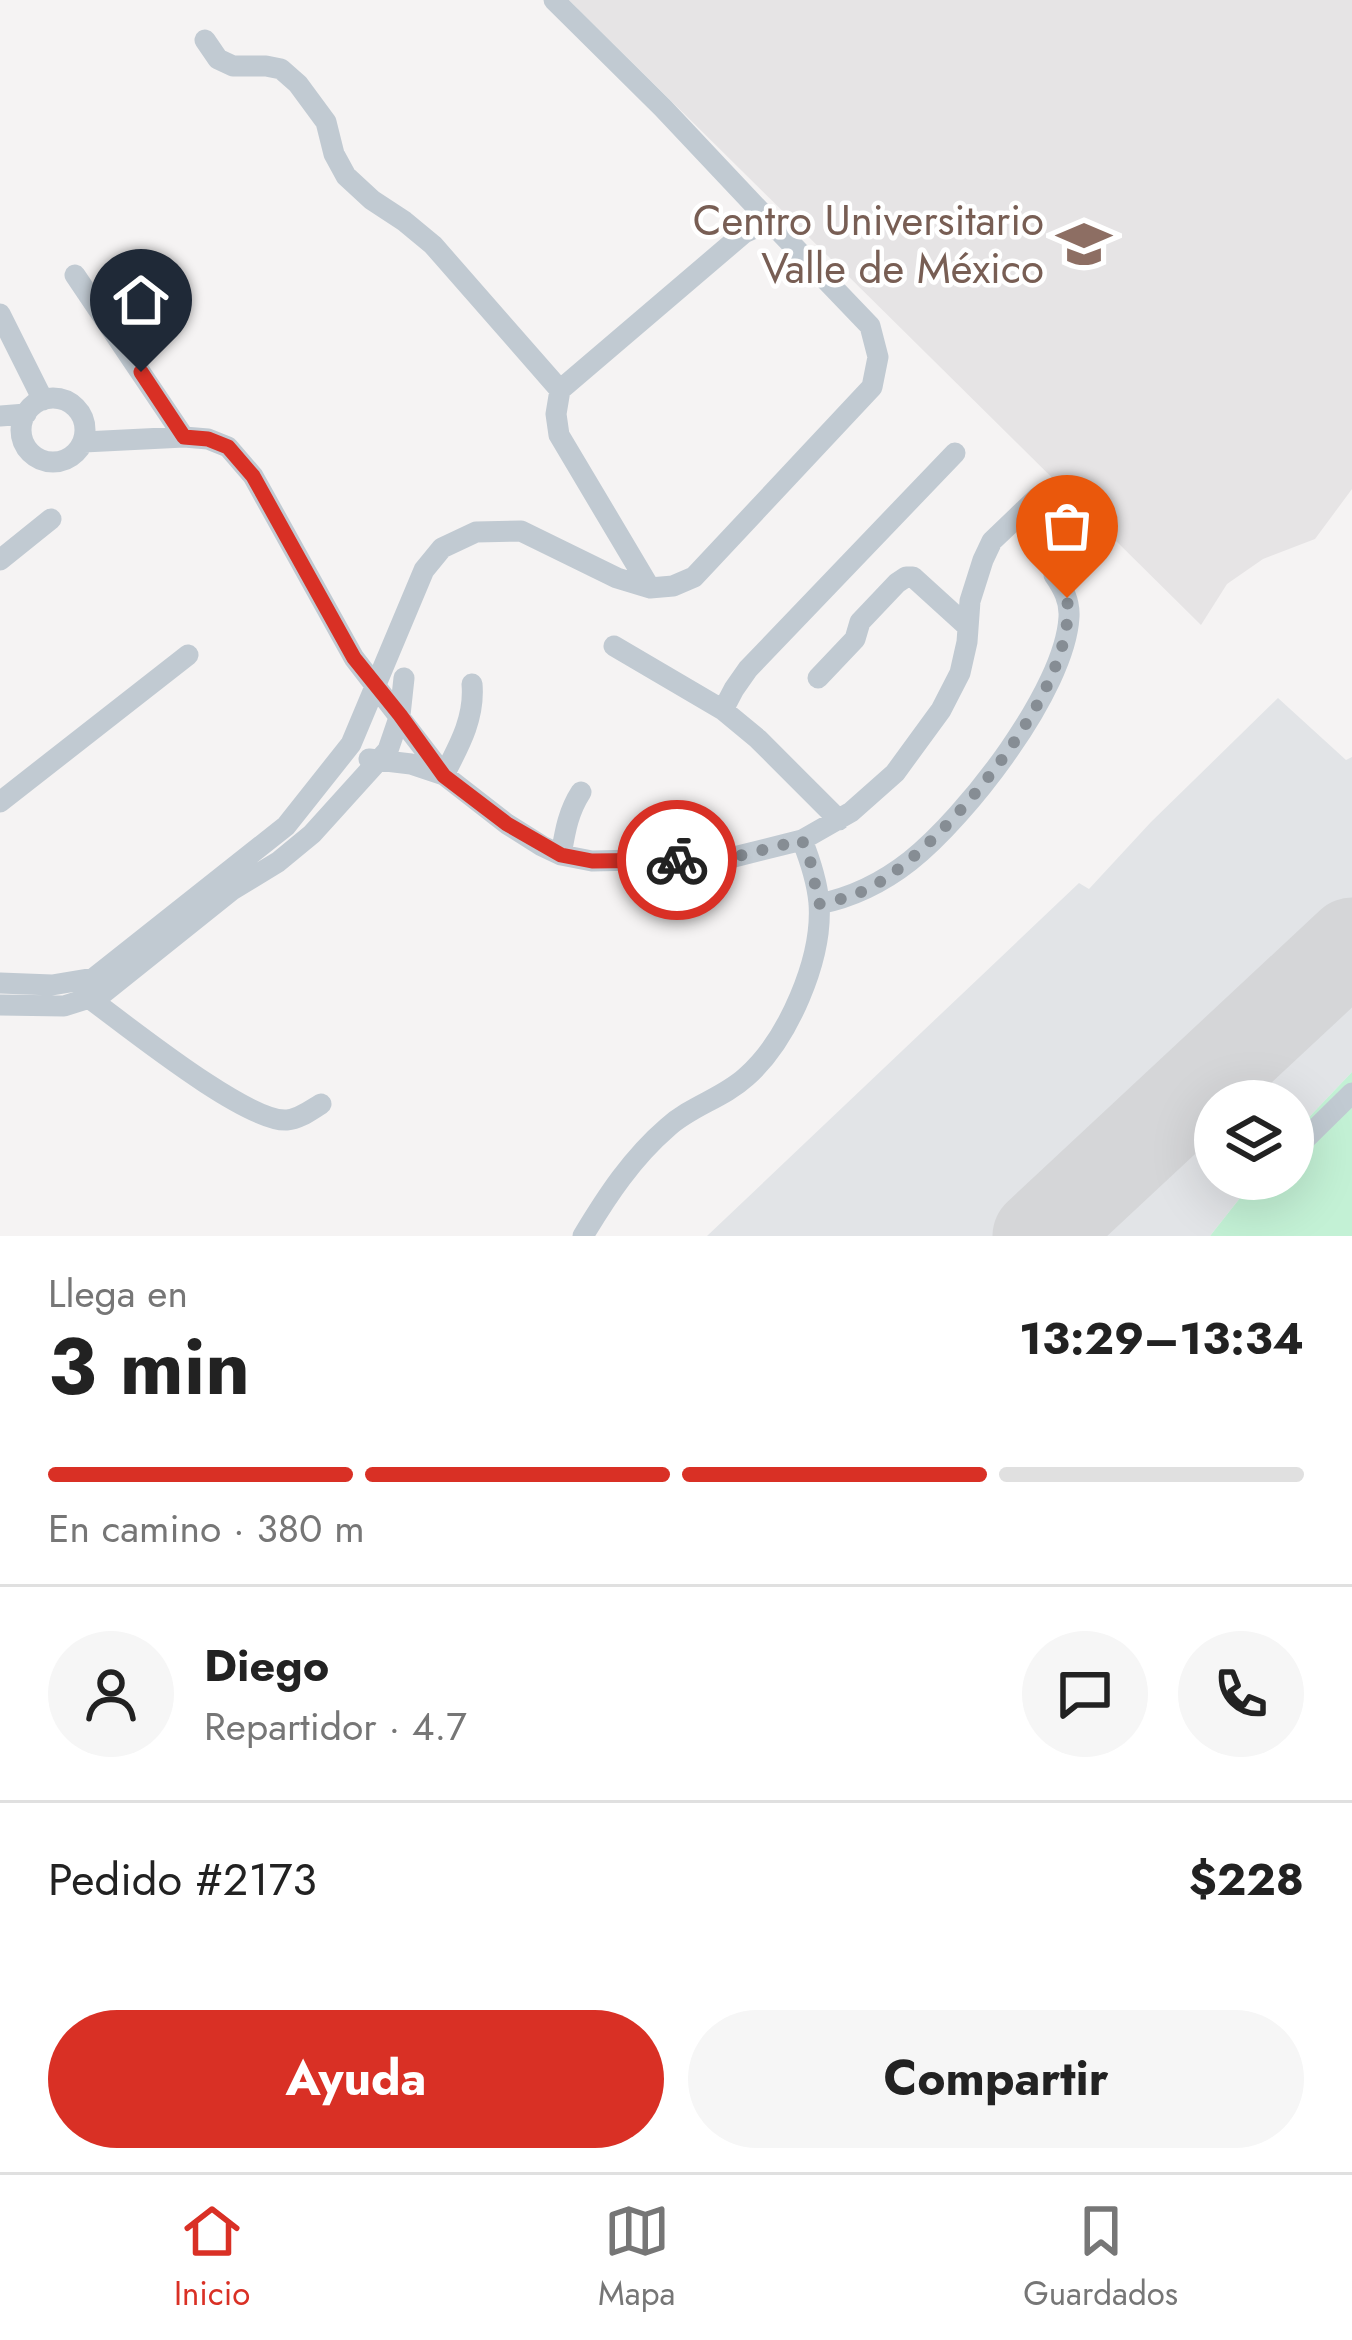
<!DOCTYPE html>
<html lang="es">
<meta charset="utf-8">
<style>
body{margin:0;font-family:Jost,sans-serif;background:#f6f6f6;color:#222;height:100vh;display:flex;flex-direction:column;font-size:45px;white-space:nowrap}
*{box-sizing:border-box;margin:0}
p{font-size:39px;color:#767676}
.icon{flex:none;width:66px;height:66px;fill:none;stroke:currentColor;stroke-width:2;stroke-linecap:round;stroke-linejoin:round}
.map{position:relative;height:1236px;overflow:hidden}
.drawer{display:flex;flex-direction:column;background:#fff;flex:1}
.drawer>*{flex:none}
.buttons{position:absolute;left:1194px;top:1080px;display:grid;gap:24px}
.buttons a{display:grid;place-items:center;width:120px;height:120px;border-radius:50%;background:#fff;box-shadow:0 12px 48px #0002;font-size:60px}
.pin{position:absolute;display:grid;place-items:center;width:102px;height:102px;color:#fff;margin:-123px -51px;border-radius:50% 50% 50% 0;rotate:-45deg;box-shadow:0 0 12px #0007}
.pin .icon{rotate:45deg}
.courier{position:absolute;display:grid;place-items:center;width:120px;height:120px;margin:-60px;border:9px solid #d93025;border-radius:50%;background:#fff;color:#222;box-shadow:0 3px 15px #0007}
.head em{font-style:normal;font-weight:700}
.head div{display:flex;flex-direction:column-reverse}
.head{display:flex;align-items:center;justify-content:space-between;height:204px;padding:0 48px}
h1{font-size:78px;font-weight:700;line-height:90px}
.bar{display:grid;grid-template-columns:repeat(4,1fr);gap:18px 12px;align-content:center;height:144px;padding:0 48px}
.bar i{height:15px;border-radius:9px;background:#e0e0e0}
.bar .current{background:#d93025}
.bar p{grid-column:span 4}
.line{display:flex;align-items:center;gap:30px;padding:0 48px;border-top:3px solid #e0e0e0}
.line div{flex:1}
.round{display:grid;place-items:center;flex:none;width:126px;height:126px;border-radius:63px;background:#f6f6f6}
.primary-button{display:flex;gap:24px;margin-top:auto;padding:24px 48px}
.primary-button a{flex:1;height:138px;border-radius:72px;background:#d93025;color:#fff;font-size:48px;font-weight:700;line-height:138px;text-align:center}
.primary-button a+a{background:#f6f6f6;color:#222}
.menu{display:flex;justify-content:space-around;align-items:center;height:168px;border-top:3px solid #e0e0e0;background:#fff;font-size:33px;color:#767676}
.menu a{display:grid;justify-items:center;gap:6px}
.menu .current{color:#d93025}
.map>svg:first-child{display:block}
.education{fill:#e6e4e5}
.airport{fill:#e2e4e7}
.green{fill:#c3f1d5}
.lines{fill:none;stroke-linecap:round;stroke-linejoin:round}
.runway{stroke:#d5d6d8;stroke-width:93}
.minor{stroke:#c1cad2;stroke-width:21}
.done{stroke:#868d94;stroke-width:12;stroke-dasharray:0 21.6}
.route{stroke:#d93025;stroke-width:15}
.labels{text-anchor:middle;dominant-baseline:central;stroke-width:9;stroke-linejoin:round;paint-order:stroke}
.education-label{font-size:42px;fill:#785e54;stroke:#fff;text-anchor:end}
</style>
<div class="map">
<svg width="1352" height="1236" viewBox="0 0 1352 1236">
<rect width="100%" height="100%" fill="#f5f3f3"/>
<path class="education" d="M569 0H1352V489L1315 539 1263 559 1227 584 1201 625Z"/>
<path class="airport" d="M1278 698 1346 760 1352 757V1072L1293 1134V1101H1215V1179H1255L1210 1236H707L1079 883 1089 889 1151 822Z"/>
<path class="green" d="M1352 1072V1236H1210L1255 1179H1293V1134Z"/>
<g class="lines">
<path class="runway" d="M1039 1236 1352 944"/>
<path class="minor" d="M554 0 663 108 777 229
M205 40 218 59 233 66H266L281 69 298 84 326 122 334 154 346 176 372 200 404 221 433 245 560 390 556 414 559 435 650 588
M75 275 184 437
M0 314 43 400
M21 430a32 32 0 1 1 64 0a32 32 0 1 1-64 0Z
M0 416 26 414
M84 442 184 437 208 439 228 447 253 476 354 658 444 775 507 824 542 846 561 855 592 861 730 858 802 840 851 812 895 773 941 710 960 673 967 642 970 601 983 560 992 541 1038 497
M0 560 51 519
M614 646 723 710 758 739 839 820
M818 678 855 639 860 622 897 583 906 577H913L968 627
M723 710 734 689 748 669 955 453
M369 759 411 764 444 775
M444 775C459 746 475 718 472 684
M0 802 188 655
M561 855C565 832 568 812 581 792
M819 904C854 897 882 883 910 861 966 817 1065 690 1069 617 1070 601 1063 588 1054 575
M0 983 52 985 94 978 286 826 351 744 424 570 442 548 476 532 521 531 617 578 650 588 673 586 694 577 872 387 878 357 870 326 778 230 759 226 744 233 560 390
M89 998C126 1025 247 1123 287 1120 300 1119 311 1110 321 1104
M0 1005 64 1006 102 994 232 890 278 862 312 834 388 750 400 715 404 678
M1293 1151 1352 1093
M583 1236C607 1196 632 1158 668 1127 691 1106 723 1098 746 1077 788 1040 823 959 819 903 817 881 810 860 802 840"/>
</g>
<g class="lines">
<path class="done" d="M677 860 730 858 802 840 810 860 819 904C841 900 861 894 880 882 950 838 1079 685 1067 598"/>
<path class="route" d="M141 372 184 437 208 439 228 447 253 476 354 658 400 715 444 776 507 824 561 855 592 861 677 860"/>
</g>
<defs>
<symbol id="university-bare" viewBox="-9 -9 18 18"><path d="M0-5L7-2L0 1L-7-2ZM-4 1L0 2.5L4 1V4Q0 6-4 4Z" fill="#8d6e63" stroke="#fff" stroke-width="2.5" paint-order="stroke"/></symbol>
</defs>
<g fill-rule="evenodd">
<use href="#university-bare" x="1046" y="206" width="76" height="76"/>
</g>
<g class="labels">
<g class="education-label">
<text x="1044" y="220">Centro Universitario<tspan x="1044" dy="48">Valle de México</tspan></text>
</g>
</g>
</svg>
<div class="buttons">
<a><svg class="icon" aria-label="layers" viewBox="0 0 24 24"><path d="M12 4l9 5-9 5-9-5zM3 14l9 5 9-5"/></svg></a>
</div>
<div class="pin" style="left:1067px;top:598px;background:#ea580c"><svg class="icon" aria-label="bag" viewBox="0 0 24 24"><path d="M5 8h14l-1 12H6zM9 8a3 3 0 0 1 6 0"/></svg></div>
<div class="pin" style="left:141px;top:372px;background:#1f2937"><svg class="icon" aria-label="home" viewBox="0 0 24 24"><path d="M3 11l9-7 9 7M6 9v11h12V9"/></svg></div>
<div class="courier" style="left:677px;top:860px"><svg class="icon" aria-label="bike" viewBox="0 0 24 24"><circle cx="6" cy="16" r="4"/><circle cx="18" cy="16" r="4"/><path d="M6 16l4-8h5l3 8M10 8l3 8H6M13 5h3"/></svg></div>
</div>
<section class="drawer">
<div class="head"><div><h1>3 min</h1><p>Llega en</p></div><em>13:29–13:34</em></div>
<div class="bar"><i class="current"></i><i class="current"></i><i class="current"></i><i></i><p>En camino · 380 m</p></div>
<div class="line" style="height:216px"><a class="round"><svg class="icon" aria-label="person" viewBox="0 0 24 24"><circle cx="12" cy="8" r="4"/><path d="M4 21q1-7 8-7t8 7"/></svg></a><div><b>Diego</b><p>Repartidor · 4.7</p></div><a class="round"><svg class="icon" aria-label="chat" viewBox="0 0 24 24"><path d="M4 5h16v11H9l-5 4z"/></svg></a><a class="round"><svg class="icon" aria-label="phone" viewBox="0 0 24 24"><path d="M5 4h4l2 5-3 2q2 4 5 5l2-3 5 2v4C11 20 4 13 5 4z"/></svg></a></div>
<div class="line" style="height:156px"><div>Pedido #2173</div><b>$228</b></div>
<div class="primary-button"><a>Ayuda</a><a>Compartir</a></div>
</section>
<nav class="menu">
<a class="current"><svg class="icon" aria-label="home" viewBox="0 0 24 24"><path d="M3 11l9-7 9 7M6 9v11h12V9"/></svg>Inicio</a>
<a><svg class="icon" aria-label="map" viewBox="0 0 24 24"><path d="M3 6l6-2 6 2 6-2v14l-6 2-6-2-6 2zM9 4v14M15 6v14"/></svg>Mapa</a>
<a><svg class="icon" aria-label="saved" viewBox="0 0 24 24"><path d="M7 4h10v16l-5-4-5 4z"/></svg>Guardados</a>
</nav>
